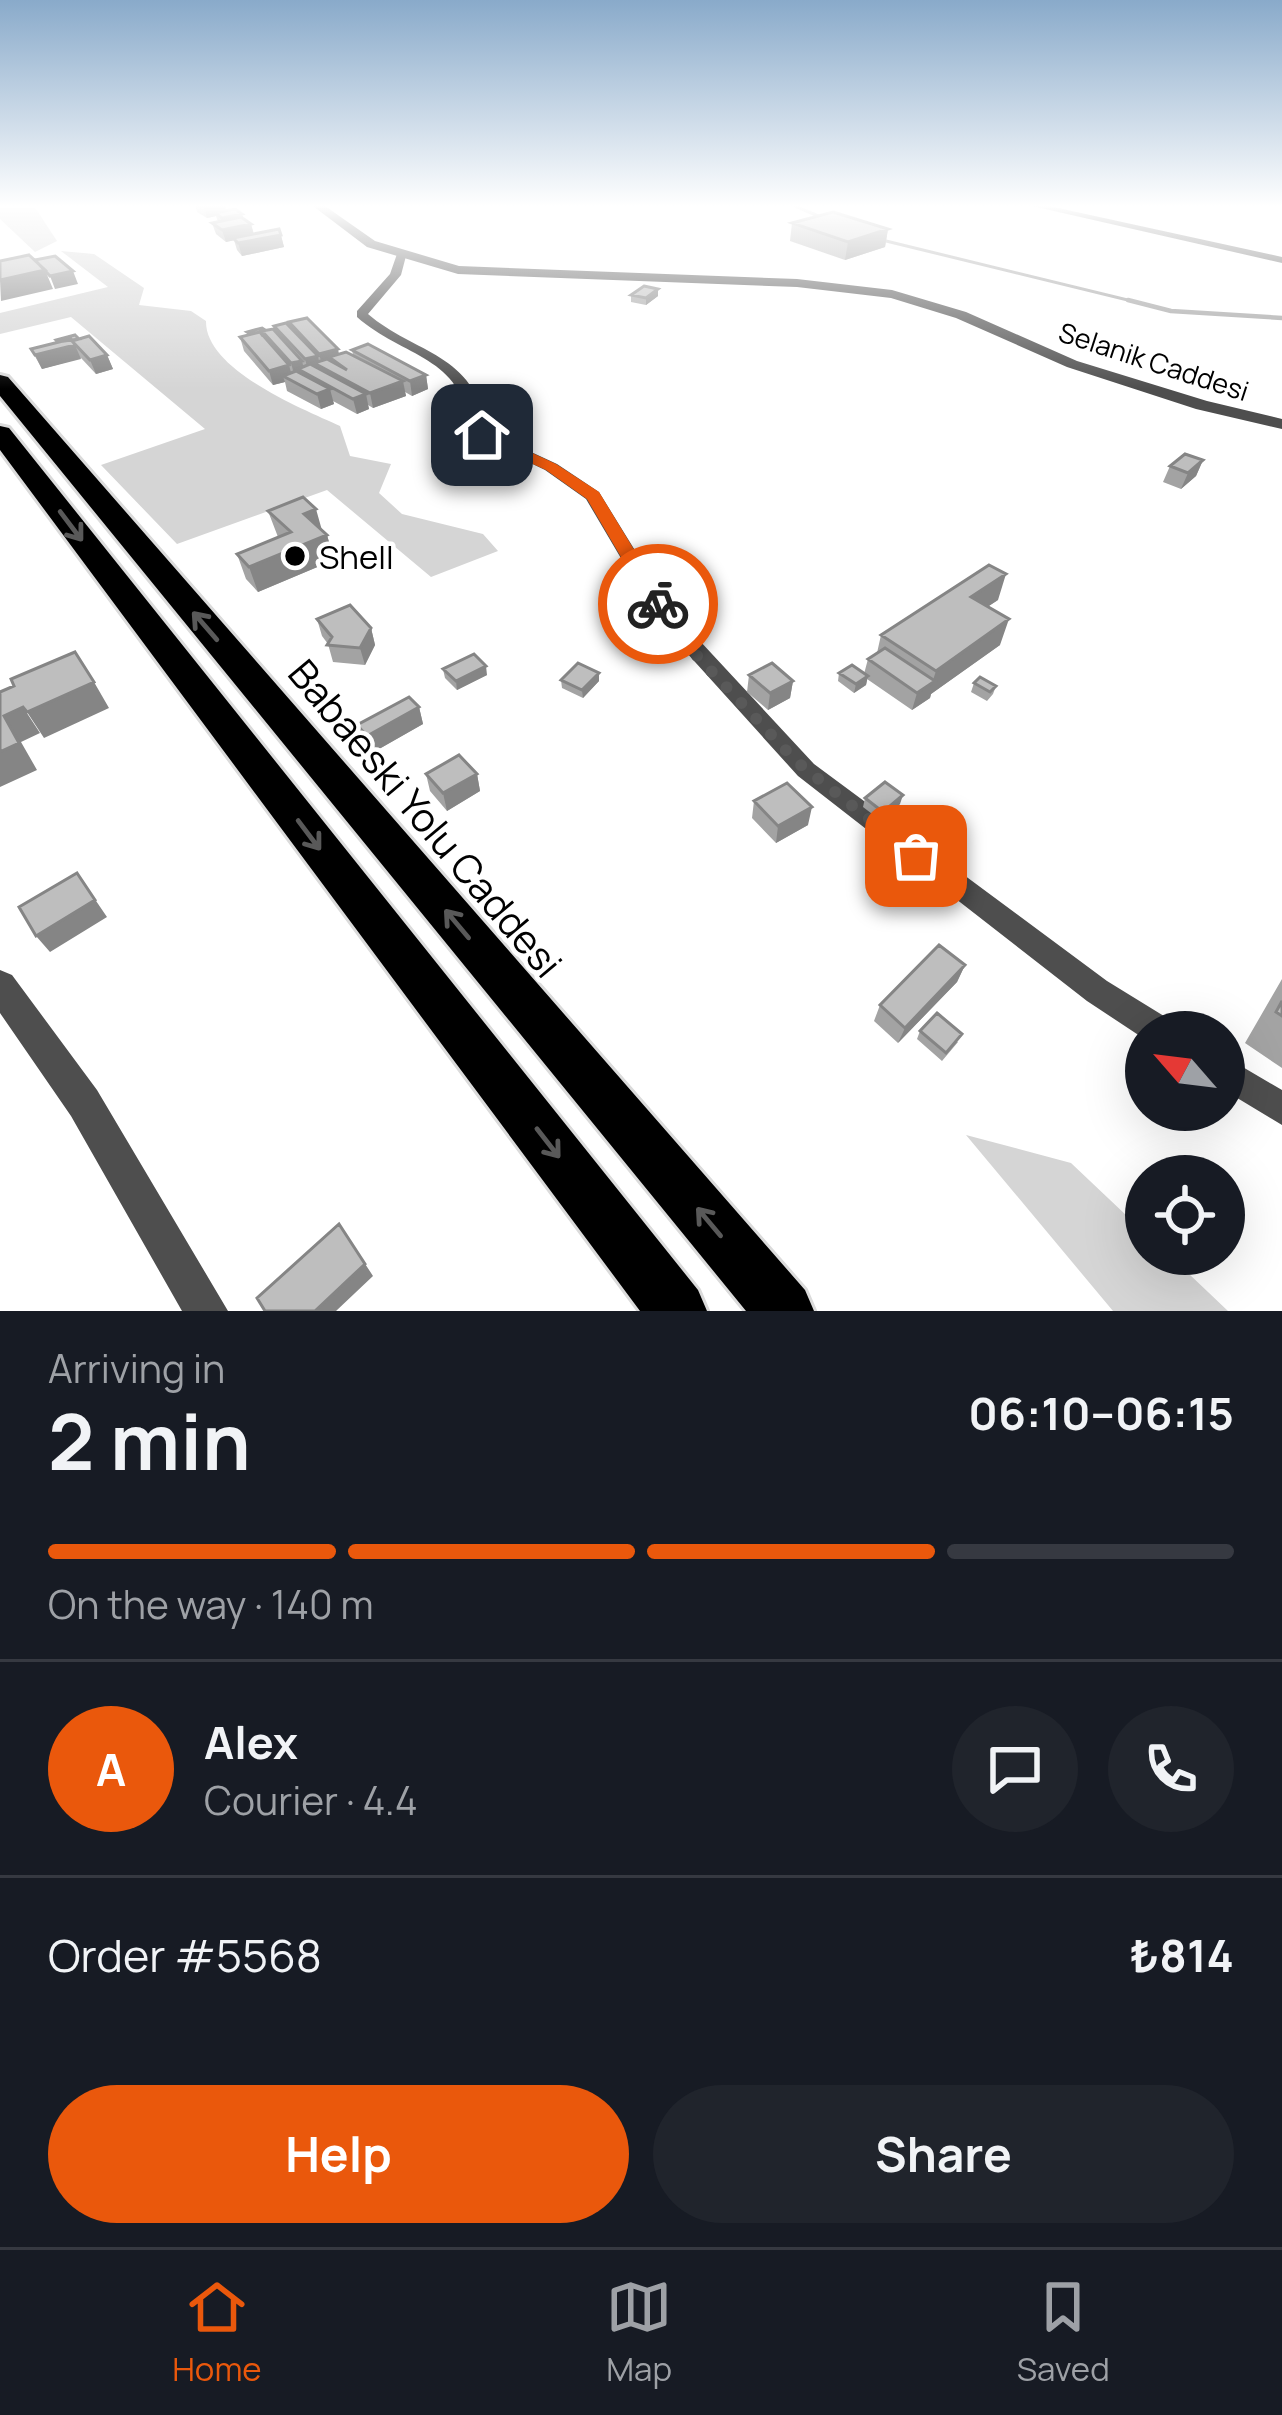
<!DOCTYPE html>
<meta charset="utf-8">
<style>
body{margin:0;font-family:Manrope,sans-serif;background:#20242c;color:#f1f3f6;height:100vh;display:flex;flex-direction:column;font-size:45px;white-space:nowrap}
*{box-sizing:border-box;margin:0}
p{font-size:39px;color:#9ea1a6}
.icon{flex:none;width:66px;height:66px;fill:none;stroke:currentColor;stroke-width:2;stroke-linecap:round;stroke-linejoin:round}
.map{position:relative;height:1311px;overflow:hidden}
.side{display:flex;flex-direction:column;background:#171b24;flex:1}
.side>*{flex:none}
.needle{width:78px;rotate:298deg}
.controls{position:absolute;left:1125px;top:1011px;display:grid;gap:24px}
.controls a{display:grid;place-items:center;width:120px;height:120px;border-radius:50%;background:#171b24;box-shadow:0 12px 48px #0002;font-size:60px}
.pin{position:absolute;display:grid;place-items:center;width:102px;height:102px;color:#fff;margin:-51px;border-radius:24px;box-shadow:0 6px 18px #0006}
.courier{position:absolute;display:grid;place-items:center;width:120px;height:120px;margin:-60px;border:9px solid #ea580c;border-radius:50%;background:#fff;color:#222;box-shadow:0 3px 15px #0007}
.headline em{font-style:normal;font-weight:700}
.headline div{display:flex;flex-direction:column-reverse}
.headline{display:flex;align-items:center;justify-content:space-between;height:204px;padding:0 48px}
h1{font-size:78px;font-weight:700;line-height:90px}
.bar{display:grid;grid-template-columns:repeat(4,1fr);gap:18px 12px;align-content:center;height:144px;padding:0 48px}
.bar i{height:15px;border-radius:9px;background:#363941}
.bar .selected{background:#ea580c}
.bar p{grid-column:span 4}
.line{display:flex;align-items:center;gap:30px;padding:0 48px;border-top:3px solid #363941}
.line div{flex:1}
.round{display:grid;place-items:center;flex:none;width:126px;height:126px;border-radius:63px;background:#20242c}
.action{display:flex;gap:24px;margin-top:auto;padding:24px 48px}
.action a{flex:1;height:138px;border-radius:72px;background:#ea580c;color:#fff;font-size:48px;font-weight:700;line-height:138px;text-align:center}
.action a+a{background:#20242c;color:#f1f3f6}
.menu{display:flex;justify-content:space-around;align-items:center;height:168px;border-top:3px solid #363941;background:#171b24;font-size:33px;color:#9ea1a6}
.menu a{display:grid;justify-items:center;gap:6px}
.menu .selected{color:#ea580c}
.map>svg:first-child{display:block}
.green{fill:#d5d5d5}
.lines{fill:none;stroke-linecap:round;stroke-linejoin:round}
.stream-far1{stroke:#9c9c9c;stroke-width:3}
.stream{stroke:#9c9c9c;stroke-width:4.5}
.trunk-casing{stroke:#dbdbdb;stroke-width:6}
.minor{fill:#4e4e4e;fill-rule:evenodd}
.tertiary{fill:#4e4e4e;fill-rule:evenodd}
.trunk{fill:#000;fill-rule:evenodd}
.wall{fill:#a3a3a3}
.shaded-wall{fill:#858585}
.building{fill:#bebebe;stroke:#858585;stroke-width:3}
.oneway{stroke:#595959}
.route{fill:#ea580c}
.done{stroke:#595959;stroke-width:12;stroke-dasharray:0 21.6}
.poi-dot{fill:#000;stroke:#fff;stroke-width:4.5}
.labels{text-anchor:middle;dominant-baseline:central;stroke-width:9;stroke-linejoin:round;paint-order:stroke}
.far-street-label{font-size:27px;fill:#000;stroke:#fff}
.poi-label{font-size:33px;fill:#000;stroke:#fff;text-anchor:start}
.near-street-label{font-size:39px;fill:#000;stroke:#fff}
</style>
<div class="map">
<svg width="1282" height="1311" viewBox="0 0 1282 1311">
<rect width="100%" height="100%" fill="#fff"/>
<path class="green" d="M0 206H34L57 241 35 252 0 219Z
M61 251 94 254 144 288 139 305 191 311 206 321C205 370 303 409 340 426L350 456 391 464 379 493 402 514 483 534 498 551 431 577 327 490 177 544 101 465 205 429 71 317 0 334V313L108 287Z
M966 1135 1071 1163 1146 1234V1254H1168L1228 1311H1113Z"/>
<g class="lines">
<path class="stream-far1" d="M795 206 825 219
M882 240 1140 303"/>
<path class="stream" d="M1128 300 1171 311 1282 318"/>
<defs>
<path id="trunk" d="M0 375 8 377 805 1290 814 1311H746L0 396Z
M0 426 9 428 698 1290 707 1311H640L0 450Z"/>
</defs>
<use href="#trunk" class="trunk-casing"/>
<path class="minor" d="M1032 206H1049L1282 257V263Z
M397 254 406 256 401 275 368 314C413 353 478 355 483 426L488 432 557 464 599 492 673 612 814 764 1107 981 1172 1021 1176 1032H1146V1040L1087 1001 798 776 658 621 586 499 545 470 478 438 467 427C465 357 402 357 357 317V311L390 274Z
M1224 1056 1282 1090V1125L1224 1090Z"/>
<path class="tertiary" d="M313 206H325L375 241 459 266 797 279 892 290 966 312 1077 361 1207 401 1282 419V429L1196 409 1067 367 956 318 891 298 797 287 458 274 367 247Z
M0 970 12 975 97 1090 228 1311H182L71 1116 0 1013Z"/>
<use href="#trunk" class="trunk"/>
</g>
<path class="wall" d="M195 206H225L226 211 251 224 254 234 279 229 284 247 242 256 237 250 234 240 226 242 216 234 212 223 218 222 216 216 207 218 197 212Z
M792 223 888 229 885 247 845 260 790 241Z
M631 295 658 296 646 305 631 302Z
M289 322 339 354 353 355 352 350 426 375 428 389 412 396 405 392 406 396 373 408 368 405 369 409 357 414 333 401 334 404 321 409 287 391 285 382 273 385 244 351 240 337 248 335 247 332 265 330 276 333 274 326 291 328Z
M79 339 107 355 113 369 96 374 81 358 42 369 31 349Z
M1203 460 1196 476 1181 489 1163 482 1170 466Z
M268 511 327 535 334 560 258 592 246 579 237 554 278 537Z
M998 600 987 607 1000 645 931 694 930 698 912 710 867 679 866 685 854 693 838 681 839 673 864 674 868 659 877 653 881 635Z
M317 619 371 628 375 645 365 665 333 662 328 644 322 636Z
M443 669 487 675 457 690 445 678Z
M749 675 793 681 790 698 768 710 747 692Z
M561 680 599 681 583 698 562 688Z
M974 683 996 686 993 694 987 701 971 692Z
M419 707 423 724 372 753 362 742 357 725Z
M426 774H477L480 791 447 811 430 791Z
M865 798 900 804 880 820 863 807Z
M754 801 808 825 776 843 752 818Z
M965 965 957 982 898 1043 874 1021 880 1005Z
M1282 979V1068L1245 1043Z
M920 1031 958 1042 942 1061 917 1039Z"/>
<path class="shaded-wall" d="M225 206 227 214 215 213 216 216 207 218 204 207Z
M242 214 245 225 251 224 254 236 226 242 222 230 225 229 222 218Z
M888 229 885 247 845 260 848 242Z
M281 235 284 247 242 256 238 243Z
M45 270 53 289 1 301 0 280Z
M73 271 78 284 55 289 50 276Z
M658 289V296L646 305V298Z
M75 345 81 359 42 369 35 355Z
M338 349 341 364 329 357 331 366 323 368 319 354Z
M107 355 113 369 96 374 90 360Z
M318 356 320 366 314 363 316 372 309 374 305 359Z
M302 361 305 373 298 369 300 377 295 378 291 363Z
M289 365 293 380 283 376 285 382 273 385 269 371Z
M426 375 428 389 412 396 410 381Z
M403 381 406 396 373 408 370 393Z
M330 389 334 404 321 409 317 394Z
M366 394 369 409 357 414 353 399Z
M1203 460 1196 476 1181 489 1188 473Z
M316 509 323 534 304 514Z
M327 535 334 560 258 592 249 567Z
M1006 574 998 600 963 623 971 597Z
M1009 619 1000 645 931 694 930 698 912 710 917 693 932 683 936 671Z
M371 628 375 645 365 665 360 648Z
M486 666 487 675 457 690 456 681Z
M599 673V681L583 698 582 690Z
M868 676 866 685 854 693 856 684Z
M793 681 790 698 768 710 770 693Z
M94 682 109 708 44 738 27 712Z
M23 707 40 733 21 742 37 770 0 787V752L4 716Z
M419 707 423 724 372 753 367 736Z
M477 774 480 791 447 811 443 793Z
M903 795 900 804 880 820 883 812Z
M812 807 808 825 776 843 778 826Z
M77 873 107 917 50 952 36 936Z
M965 965 957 982 898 1043 905 1028Z
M339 1224 373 1276 336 1311H315Z"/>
<path class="building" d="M235 209 242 214 222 218 215 213Z
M833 212 888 229 848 242 792 223Z
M241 217 251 224 222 230 212 223Z
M279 229 281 235 238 243 233 238Z
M29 255 45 270 0 280V261Z
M55 256 73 271 50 276 35 260Z
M644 286 658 289 646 298 631 295Z
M307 318 338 349 319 354 289 322Z
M286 323 318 356 305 359 274 326Z
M262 328 265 330 262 331 263 336 260 332 250 334 247 332Z
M273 329 302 361 291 363 262 331Z
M260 332 289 365 269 371 240 337Z
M75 335 79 339 58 342 56 340Z
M89 336 107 355 90 360 72 341Z
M71 339 75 345 35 355 31 349Z
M368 344 426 375 410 381 352 350Z
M346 352 403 381 370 393 314 363 327 359 347 370 329 357Z
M310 364 366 394 353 399 298 369Z
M296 371 330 389 317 394 283 376Z
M1185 454 1203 460 1188 473 1170 466Z
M303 497 316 509 304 514 327 535 249 567 237 554 291 532 268 511Z
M989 565 1006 574 971 597 1009 619 936 671 881 635Z
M350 605 371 628 360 648 327 645 332 637 317 619Z
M885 648 935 681 917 693 868 659Z
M75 652 94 682 27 712 23 707 4 716 19 743 0 752V692L14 686 11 679Z
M474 654 486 666 456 681 443 669Z
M578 663 599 673 582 690 561 680Z
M772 663 793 681 770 693 749 675Z
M852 665 868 676 856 684 839 673Z
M980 677 996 686 990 692 974 683Z
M409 697 419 707 367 736 357 725Z
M459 755 477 774 443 793 426 774Z
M885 782 903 795 883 812 865 798Z
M787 783 812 807 778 826 754 801Z
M77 873 95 900 36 936 19 907Z
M939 945 965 965 905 1028 880 1005Z
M1282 1001V1016L1276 1012Z
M937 1013 962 1034 946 1053 920 1031Z
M339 1224 365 1264 315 1311H265L257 1298Z"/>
<defs><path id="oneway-shaft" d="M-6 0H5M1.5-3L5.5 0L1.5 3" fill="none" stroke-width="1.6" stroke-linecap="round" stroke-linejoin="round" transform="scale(3)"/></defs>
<g class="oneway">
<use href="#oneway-shaft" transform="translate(71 526) rotate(53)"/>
<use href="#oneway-shaft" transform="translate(205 626) rotate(-131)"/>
<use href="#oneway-shaft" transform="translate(309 835) rotate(53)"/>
<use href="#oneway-shaft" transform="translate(457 924) rotate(-130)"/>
<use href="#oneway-shaft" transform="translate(548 1143) rotate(52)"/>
<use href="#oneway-shaft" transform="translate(709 1222) rotate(-130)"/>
</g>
<linearGradient id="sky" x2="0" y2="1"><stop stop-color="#89aaca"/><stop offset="0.53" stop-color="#fff"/><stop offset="1" stop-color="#fff" stop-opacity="0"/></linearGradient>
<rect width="1282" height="389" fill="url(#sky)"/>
<path class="route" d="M477 432H487L556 464 599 492 667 604 664 608H651L587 499 546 470 477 438Z"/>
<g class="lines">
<path class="done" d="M658 604 698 657 797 762 916 856"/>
</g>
<circle class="poi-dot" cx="295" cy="556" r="12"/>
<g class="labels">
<g class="far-street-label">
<text transform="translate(1154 361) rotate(18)">Selanik Caddesi</text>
</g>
<g class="poi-label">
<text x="319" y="556">Shell</text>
</g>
<g class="near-street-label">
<text transform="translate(426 818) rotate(50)">Babaeski Yolu Caddesi</text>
</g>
</g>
</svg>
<div class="controls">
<a><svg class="needle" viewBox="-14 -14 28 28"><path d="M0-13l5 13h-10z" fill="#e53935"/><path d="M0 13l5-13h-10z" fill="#9ea1a6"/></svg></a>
<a><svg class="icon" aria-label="locate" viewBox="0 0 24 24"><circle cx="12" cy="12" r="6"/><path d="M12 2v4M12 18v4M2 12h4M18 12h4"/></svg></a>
</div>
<div class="pin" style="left:916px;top:856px;background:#ea580c"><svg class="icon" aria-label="bag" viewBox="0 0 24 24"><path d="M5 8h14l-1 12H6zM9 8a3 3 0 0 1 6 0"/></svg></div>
<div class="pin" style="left:482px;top:435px;background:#1f2937"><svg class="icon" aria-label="home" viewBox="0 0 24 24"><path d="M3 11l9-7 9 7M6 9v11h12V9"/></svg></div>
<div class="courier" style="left:658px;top:604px"><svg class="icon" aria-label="bike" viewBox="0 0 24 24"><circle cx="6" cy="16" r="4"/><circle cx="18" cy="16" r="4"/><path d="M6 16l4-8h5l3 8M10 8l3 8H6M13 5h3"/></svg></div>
</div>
<section class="side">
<div class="headline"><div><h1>2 min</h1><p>Arriving in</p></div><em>06:10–06:15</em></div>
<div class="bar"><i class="selected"></i><i class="selected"></i><i class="selected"></i><i></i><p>On the way · 140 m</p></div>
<div class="line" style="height:216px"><b class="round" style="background:#ea580c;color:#fff">A</b><div><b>Alex</b><p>Courier · 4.4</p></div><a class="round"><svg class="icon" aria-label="chat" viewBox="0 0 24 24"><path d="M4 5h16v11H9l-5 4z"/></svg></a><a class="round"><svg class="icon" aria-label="phone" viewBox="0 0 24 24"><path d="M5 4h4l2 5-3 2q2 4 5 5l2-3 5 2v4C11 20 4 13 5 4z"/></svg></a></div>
<div class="line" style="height:156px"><div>Order #5568</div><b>₺814</b></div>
<div class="action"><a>Help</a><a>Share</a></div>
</section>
<nav class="menu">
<a class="selected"><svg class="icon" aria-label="home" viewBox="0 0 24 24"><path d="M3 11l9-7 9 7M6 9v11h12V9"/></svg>Home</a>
<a><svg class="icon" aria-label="map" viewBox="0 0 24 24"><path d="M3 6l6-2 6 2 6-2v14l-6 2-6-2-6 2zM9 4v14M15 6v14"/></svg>Map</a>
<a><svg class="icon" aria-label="saved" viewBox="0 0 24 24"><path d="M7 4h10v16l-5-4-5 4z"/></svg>Saved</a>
</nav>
